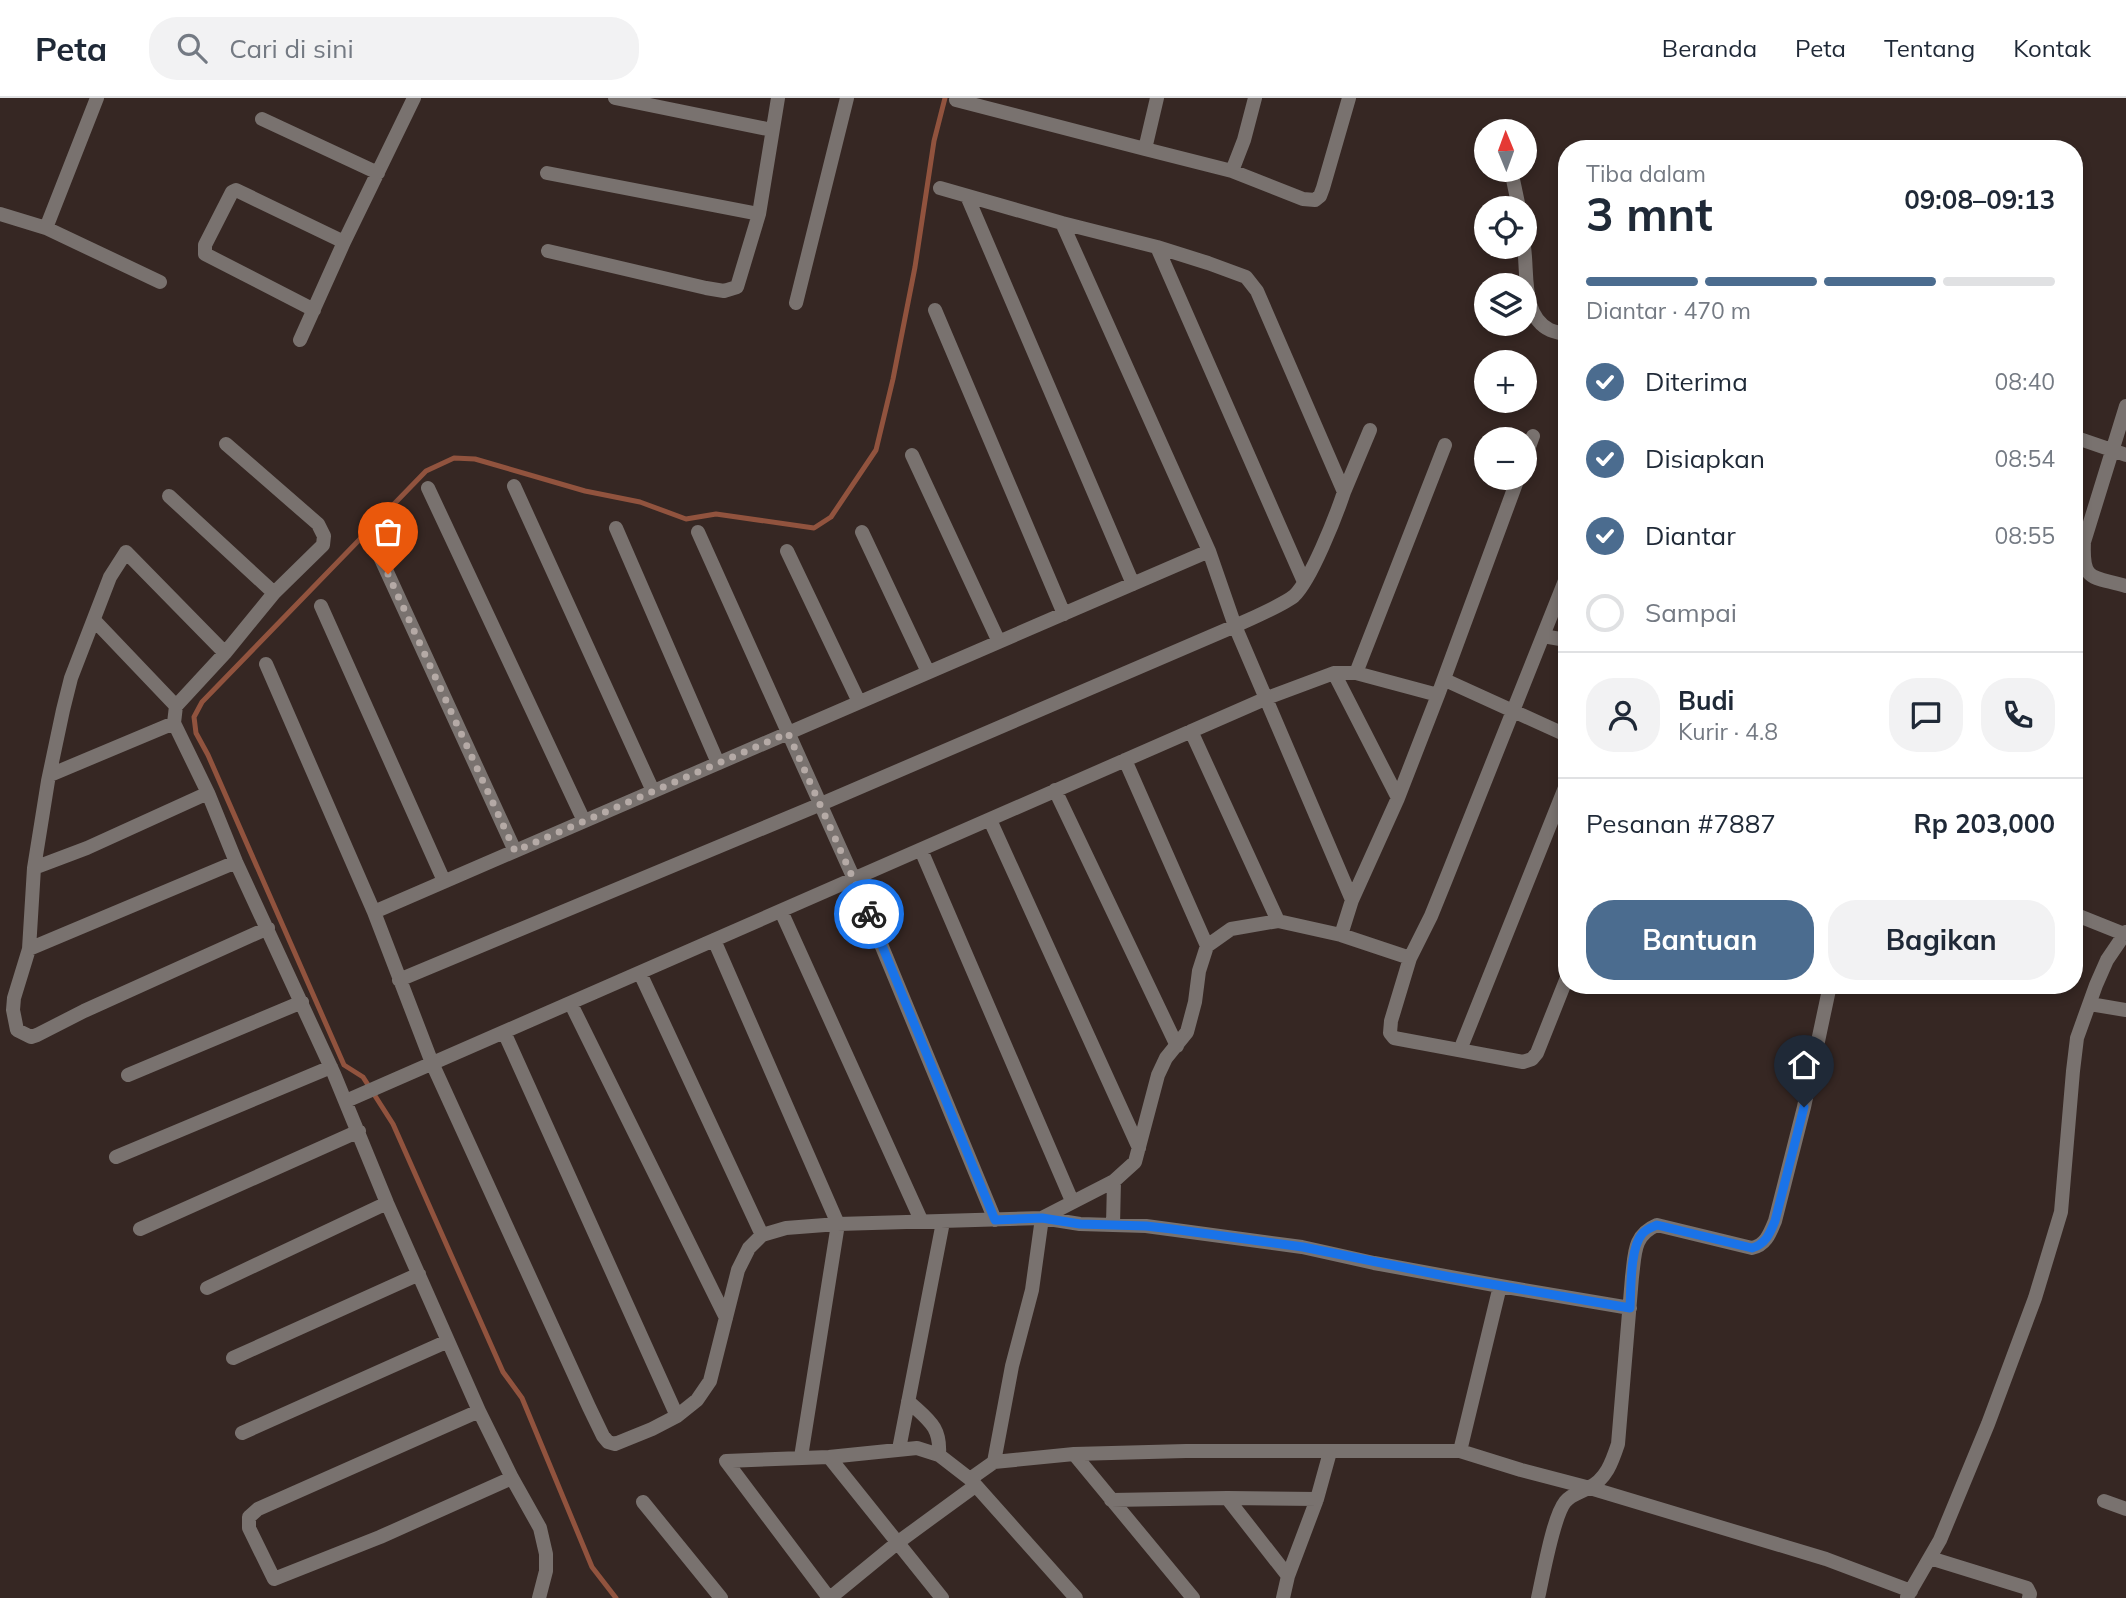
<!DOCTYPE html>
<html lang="id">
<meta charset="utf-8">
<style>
body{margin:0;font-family:Mulish,sans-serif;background:#f2f2f3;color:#1f2937;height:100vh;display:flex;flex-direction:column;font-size:26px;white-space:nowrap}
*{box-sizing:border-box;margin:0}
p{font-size:23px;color:#747a83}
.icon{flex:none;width:38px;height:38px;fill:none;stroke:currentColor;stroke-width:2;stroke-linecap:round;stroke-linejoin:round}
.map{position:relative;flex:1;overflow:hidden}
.sheet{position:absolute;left:1558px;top:42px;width:525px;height:854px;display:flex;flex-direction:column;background:#fff;border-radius:28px;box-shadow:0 4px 10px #0003}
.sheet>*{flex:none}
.needle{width:46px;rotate:359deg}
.tools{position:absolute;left:1474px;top:21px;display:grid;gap:14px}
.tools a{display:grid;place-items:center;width:63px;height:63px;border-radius:50%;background:#fff;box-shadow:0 4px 10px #0003;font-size:35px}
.pin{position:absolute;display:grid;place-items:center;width:60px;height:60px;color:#fff;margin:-72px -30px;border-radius:50% 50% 50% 0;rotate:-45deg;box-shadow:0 0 7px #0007}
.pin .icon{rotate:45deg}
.courier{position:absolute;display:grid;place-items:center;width:70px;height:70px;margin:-35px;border:5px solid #1a73e8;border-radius:50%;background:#fff;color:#222;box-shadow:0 2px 9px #0007}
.head em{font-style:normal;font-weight:700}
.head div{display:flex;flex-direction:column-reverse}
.head{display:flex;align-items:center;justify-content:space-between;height:119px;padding:0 28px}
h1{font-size:46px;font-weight:700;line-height:52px}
.bar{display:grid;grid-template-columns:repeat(4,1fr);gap:10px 7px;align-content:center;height:84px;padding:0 28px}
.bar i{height:9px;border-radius:5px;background:#e0e1e3}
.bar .current{background:#4b6c8f}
.bar p{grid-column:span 4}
.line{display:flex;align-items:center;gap:18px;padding:0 28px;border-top:2px solid #e0e1e3}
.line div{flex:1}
.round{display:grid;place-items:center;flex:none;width:74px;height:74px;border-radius:28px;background:#f2f2f3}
ol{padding:0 28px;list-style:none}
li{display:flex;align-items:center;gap:21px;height:77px}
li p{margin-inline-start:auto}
li .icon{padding:7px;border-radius:50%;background:#4b6c8f;color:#fff;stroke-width:4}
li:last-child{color:#747a83}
li i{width:38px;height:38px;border:4px solid #e0e1e3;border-radius:50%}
.action{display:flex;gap:14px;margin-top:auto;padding:14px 28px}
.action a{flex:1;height:80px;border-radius:28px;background:#4b6c8f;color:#fff;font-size:28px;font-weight:700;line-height:80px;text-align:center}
.action a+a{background:#f2f2f3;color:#1f2937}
header{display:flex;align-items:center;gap:42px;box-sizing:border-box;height:98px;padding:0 35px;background:#fff;border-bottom:2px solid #e0e1e3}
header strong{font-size:33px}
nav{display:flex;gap:38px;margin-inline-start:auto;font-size:24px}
.search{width:490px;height:63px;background:#f2f2f3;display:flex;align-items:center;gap:18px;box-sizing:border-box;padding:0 24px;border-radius:28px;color:#747a83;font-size:26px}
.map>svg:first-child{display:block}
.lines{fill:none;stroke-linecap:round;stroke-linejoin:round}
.stream{stroke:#91533e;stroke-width:5}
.street{stroke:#79726f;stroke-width:14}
.done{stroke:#b5aaa6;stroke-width:7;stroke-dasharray:0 12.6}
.route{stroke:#1a73e8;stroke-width:9}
</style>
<header>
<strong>Peta</strong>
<div class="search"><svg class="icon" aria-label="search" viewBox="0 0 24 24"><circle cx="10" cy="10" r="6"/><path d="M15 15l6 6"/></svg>Cari di sini</div>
<nav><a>Beranda</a><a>Peta</a><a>Tentang</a><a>Kontak</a></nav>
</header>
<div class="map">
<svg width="2126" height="1500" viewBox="0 0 2126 1500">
<rect width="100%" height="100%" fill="#362723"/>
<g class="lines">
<path class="stream" d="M616 1500 592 1469 522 1300 503 1274 393 1026 363 979 344 967 208 657 196 635 194 619 202 604 426 373 454 360 475 361 585 393 640 404 686 421 716 416 814 430 831 419 876 352 893 281 915 169 934 43 945 0"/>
<path class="street" d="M615 0 772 32
M956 2 1145 51 1157 0
M262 21 378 75
M1145 51 1232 73 1303 101 1315 102 1320 98 1323 90 1349 0
M1511 72 1519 110
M1232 73 1244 42 1255 0
M547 75 759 116
M967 98 1133 486
M0 116 46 130 160 184
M1062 125 1209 453 1235 528 1352 802
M46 130 97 0
M1157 149 1304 484
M1524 149C1528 175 1521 218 1550 232 1555 234 1561 235 1566 237
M548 153 706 190 724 193 737 189 759 116 778 0
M796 205 847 0
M314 212 205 156V147L232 94 236 92 344 144
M935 212 1064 516
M300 242 344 144 414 0
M2126 308 2084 444C2082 485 2093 478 2126 488
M2074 339 2126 357
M226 346 318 426 324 438 323 447 274 495 225 555 176 608 174 625 208 695 236 764 334 976 387 1105 479 1313 512 1380 540 1430 546 1456V1473L539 1500
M912 357 999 544
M1524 363 1533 338
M514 388 653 693
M428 390 584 723
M1344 394 1370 332
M169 398 274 495
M616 430 718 665
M698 434 854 781 995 1122
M862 434 928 574
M376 450 515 753
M787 453 859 604
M321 508 444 783
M94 522 176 608
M1543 538 1566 542
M225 555 126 454 110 479 71 580 63 612 48 683 34 770 29 851 14 900 13 912 17 932 31 939 37 937 84 913 268 830
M266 566 374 814 432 965 589 1309 603 1338 608 1344 615 1346 652 1331 677 1318 697 1302 710 1283 738 1172 749 1150 762 1137 786 1130 838 1126 1042 1120 1114 1083 1135 1064 1158 977 1166 960 1187 934 1195 904 1199 873 1207 848 1231 831 1278 823 1341 837 1410 860 1431 818 1446 781 1566 480
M1334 575 1398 700
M1356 575 1445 347
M1445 582 1566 637
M1191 633 1278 823
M1125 662 1207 848
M50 677 174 625
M1055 692 1177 948
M990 722 1139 1050
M921 752 1072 1103
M34 770 87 750 208 695
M781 813 921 1122
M374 814 1209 453
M2074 816 2124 836
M1341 837 1352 802 1398 700 1438 597
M714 842 838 1126 801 1359
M29 851 236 764
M1410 860 1391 923 1390 935 1394 940 1523 964 1532 961 1537 955 1566 882
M640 875 762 1137
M399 882 821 706 1235 528C1250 521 1283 507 1294 498 1311 482 1336 418 1344 394L1257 193 1246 179 1208 165 1157 149 1062 125 940 90
M571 906 726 1220
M2090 906 2126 912
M504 934 677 1318
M1460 952 1566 687
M128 977 302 904
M346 1003 1267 600 1334 575H1356L1438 597 1518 380
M116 1059 331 969
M1113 1127 1114 1083
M140 1131 359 1033
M207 1190 387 1105
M233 1260 419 1176
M908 1303C928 1322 941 1328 939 1357
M479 1313 258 1411 249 1419V1430L274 1481 380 1439 512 1380
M242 1335 448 1243
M899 1351 943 1124
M1460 1353 1500 1188
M1074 1356 1186 1353H1460L1521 1372 1590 1390 1826 1461 1911 1493
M829 1359 942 1500
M726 1363 829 1359 917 1350 939 1357 970 1381
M726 1363 829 1500
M994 1364 1012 1268 1032 1192 1042 1120 1080 1126 1146 1128 1302 1149 1374 1165 1500 1188 1630 1210
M1227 1400 1317 1401
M1111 1402 1227 1400 1288 1478
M2104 1403 2126 1411
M643 1404 721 1500
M1930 1460 2027 1490 2030 1496 2029 1500
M1907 1499 1940 1442 1988 1326 2035 1200 2061 1114 2073 973 2077 940 2096 887 2107 862 2126 834
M830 1500 897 1445 975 1388
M1076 1500 970 1381 994 1364 1074 1356 1193 1500
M1283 1500 1288 1478 1317 1401 1330 1354
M1538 1500C1543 1478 1553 1419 1565 1404 1571 1396 1580 1395 1588 1390 1606 1382 1612 1364 1618 1346L1632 1179C1635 1156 1633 1137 1657 1127L1752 1150C1766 1147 1770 1135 1775 1123L1804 1009 1830 887"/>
</g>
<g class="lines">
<path class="done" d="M388 476 515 753 788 635 869 816"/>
<path class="route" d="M869 816 995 1122 1042 1120 1080 1126 1146 1128 1172 1131 1303 1149 1450 1179 1630 1210C1631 1191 1630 1150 1642 1136 1646 1131 1652 1129 1657 1127L1752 1150C1766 1146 1770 1135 1775 1123L1804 1009"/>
</g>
</svg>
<div class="tools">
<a><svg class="needle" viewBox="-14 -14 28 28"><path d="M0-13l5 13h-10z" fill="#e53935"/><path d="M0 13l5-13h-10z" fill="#747a83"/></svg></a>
<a><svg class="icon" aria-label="locate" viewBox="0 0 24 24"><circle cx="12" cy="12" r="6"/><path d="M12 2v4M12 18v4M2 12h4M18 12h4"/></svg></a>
<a><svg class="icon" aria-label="layers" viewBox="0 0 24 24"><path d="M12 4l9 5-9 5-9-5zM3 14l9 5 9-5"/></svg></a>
<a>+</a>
<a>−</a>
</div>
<div class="pin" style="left:388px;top:476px;background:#ea580c"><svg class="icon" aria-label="bag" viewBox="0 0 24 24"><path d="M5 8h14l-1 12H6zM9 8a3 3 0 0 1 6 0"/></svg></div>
<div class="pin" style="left:1804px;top:1009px;background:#1f2937"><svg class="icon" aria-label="home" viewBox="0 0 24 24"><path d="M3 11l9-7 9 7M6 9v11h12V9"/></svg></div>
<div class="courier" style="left:869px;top:816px"><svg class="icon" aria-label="bike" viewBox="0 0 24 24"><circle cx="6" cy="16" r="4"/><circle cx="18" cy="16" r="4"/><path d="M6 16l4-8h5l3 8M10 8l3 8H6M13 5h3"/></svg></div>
<section class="sheet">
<div class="head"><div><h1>3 mnt</h1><p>Tiba dalam</p></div><em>09:08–09:13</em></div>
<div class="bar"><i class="current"></i><i class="current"></i><i class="current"></i><i></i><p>Diantar · 470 m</p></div>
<ol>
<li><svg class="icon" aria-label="check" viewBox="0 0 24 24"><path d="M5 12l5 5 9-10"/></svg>Diterima<p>08:40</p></li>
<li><svg class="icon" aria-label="check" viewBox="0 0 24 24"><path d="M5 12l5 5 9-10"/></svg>Disiapkan<p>08:54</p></li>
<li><svg class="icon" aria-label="check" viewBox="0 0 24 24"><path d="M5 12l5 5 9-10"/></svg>Diantar<p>08:55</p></li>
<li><i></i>Sampai</li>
</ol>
<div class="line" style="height:126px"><a class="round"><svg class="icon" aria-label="person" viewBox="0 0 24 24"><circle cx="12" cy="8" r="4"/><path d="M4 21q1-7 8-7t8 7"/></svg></a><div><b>Budi</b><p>Kurir · 4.8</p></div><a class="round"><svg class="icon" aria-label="chat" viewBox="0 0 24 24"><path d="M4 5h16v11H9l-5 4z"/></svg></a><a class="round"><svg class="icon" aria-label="phone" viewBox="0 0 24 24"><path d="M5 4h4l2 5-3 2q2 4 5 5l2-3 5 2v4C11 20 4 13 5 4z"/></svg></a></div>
<div class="line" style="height:91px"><div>Pesanan #7887</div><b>Rp 203,000</b></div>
<div class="action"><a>Bantuan</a><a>Bagikan</a></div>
</section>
</div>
